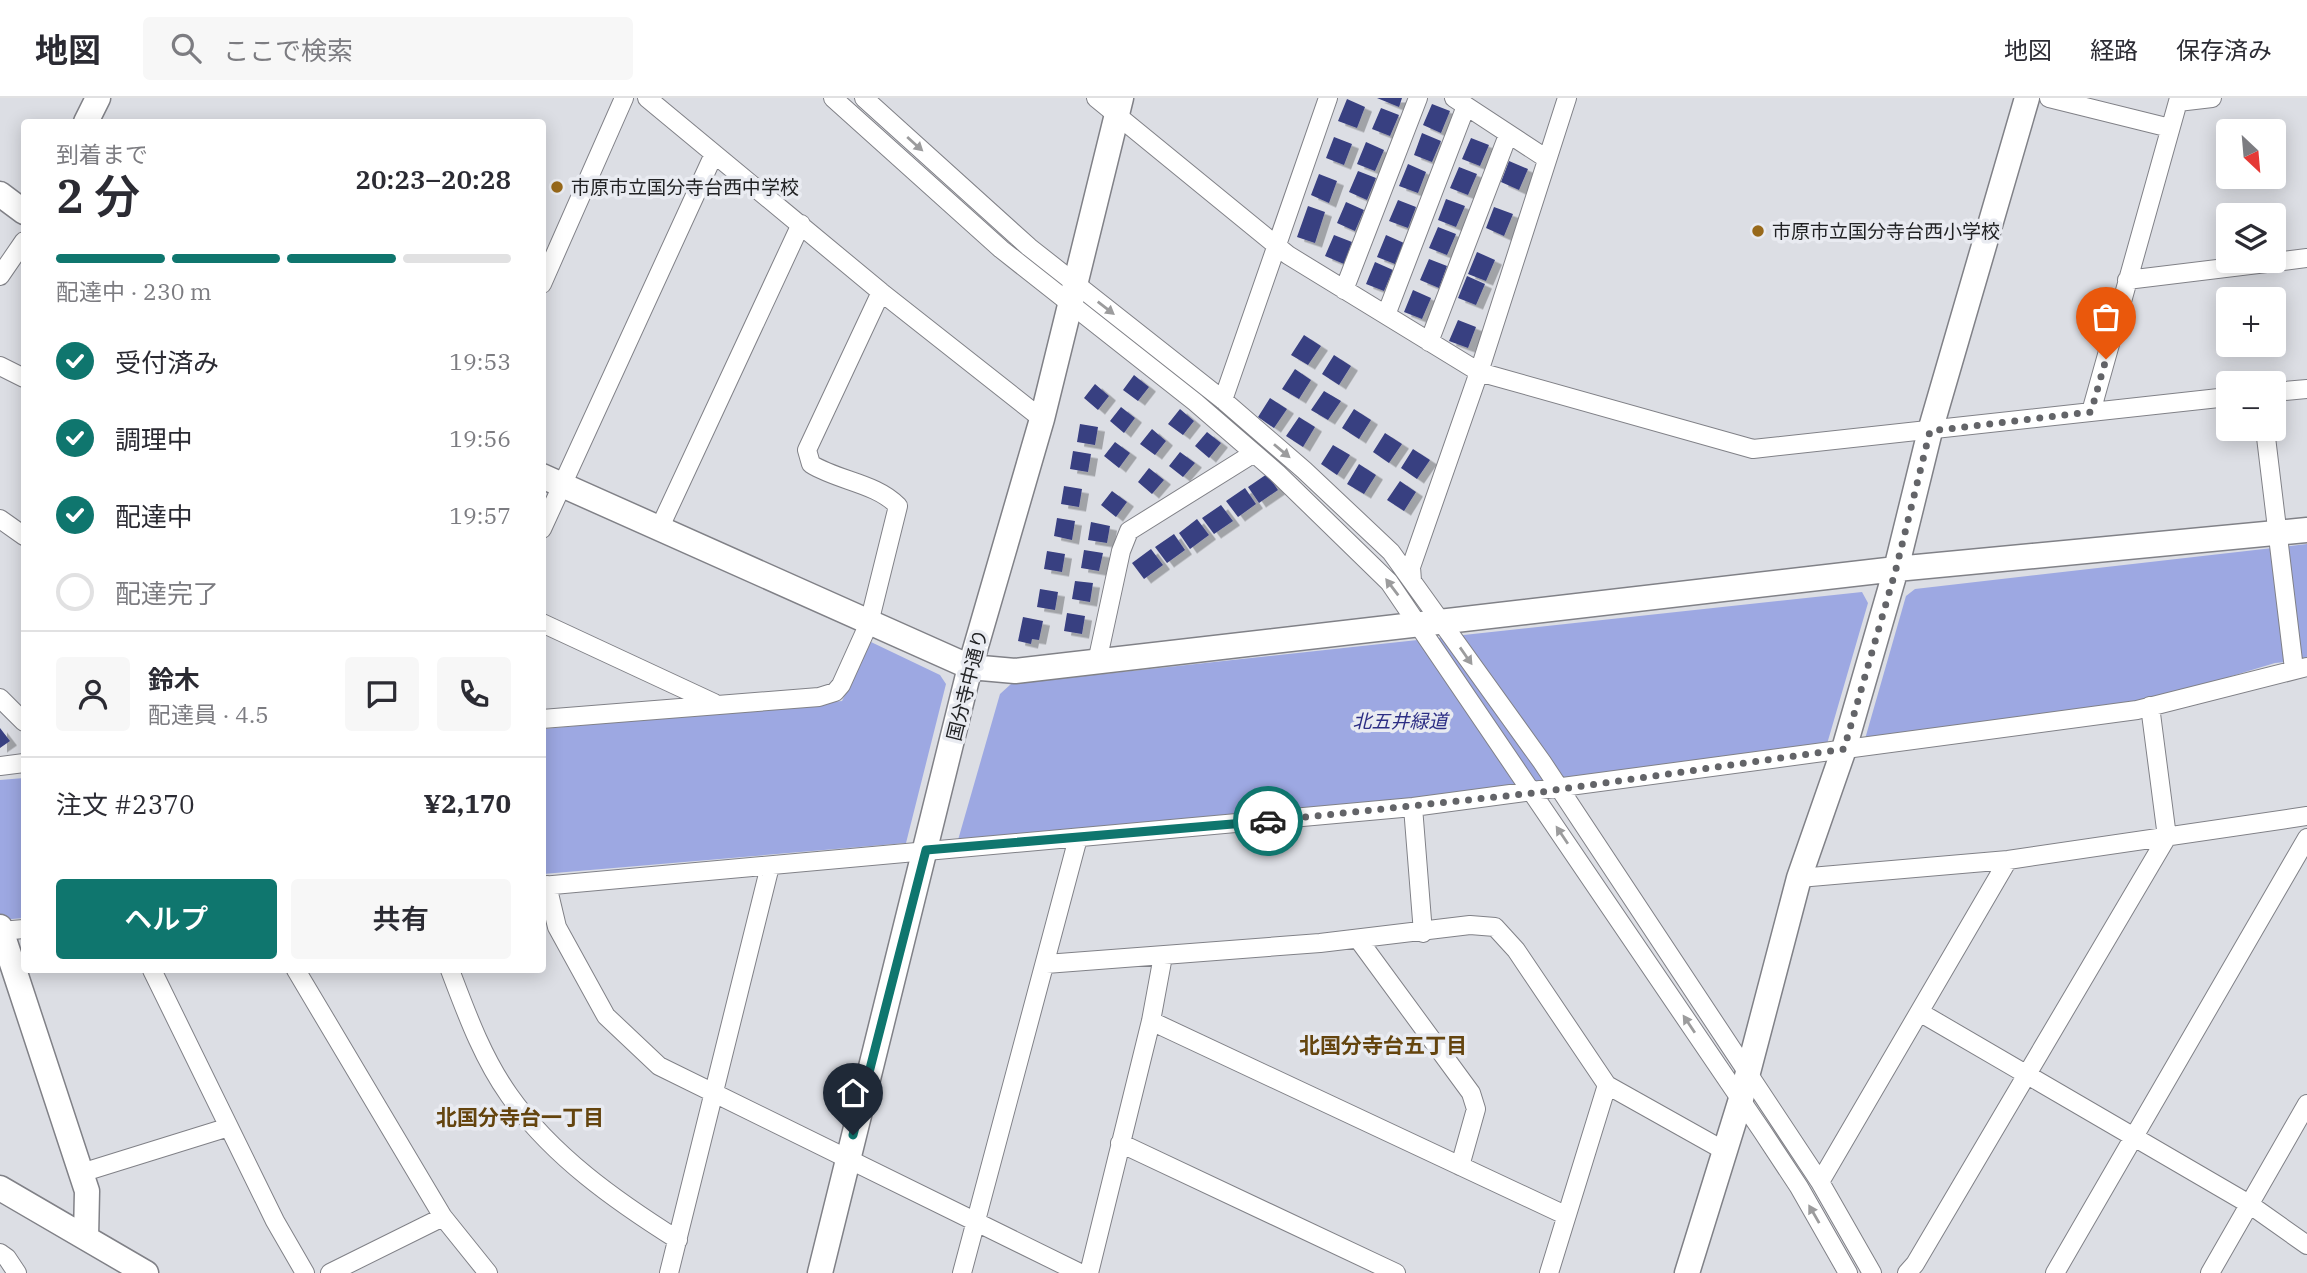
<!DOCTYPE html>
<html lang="ja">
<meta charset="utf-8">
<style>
body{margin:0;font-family:"IBM Plex Serif","Noto Sans JP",serif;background:#f7f7f7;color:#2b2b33;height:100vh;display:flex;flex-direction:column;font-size:26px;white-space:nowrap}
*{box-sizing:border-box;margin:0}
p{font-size:23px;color:#7c7c81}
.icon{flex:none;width:38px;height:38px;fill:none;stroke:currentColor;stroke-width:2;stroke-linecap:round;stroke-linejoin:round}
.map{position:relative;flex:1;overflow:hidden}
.sheet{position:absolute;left:21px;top:21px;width:525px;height:854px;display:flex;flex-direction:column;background:#fff;border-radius:7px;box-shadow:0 4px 18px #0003}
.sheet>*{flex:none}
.needle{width:46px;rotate:154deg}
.tools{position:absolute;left:2216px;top:21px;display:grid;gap:14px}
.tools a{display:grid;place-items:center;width:70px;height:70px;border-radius:7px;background:#fff;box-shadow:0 4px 18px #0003;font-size:35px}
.pin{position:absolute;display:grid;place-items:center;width:60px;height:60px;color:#fff;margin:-72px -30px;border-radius:50% 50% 50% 0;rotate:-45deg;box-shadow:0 0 7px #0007}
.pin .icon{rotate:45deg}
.courier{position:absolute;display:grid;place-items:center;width:70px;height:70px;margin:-35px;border:5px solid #0f766e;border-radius:50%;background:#fff;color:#222;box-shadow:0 2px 9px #0007}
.headline em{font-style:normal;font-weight:600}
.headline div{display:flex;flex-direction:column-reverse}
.headline{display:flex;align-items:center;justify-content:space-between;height:119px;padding:0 35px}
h1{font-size:46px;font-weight:600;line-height:52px}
.bar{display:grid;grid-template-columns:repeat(4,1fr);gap:10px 7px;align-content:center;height:84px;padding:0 35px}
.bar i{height:9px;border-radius:5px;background:#e1e1e2}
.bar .active{background:#0f766e}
.bar p{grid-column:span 4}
.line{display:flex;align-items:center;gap:18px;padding:0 35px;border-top:2px solid #e1e1e2}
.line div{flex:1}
.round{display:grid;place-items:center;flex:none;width:74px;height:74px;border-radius:7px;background:#f7f7f7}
ol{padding:0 35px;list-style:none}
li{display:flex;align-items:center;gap:21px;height:77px}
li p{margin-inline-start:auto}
li .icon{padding:7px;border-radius:50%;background:#0f766e;color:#fff;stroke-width:4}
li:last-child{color:#7c7c81}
li i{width:38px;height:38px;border:4px solid #e1e1e2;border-radius:50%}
.button{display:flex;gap:14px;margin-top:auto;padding:14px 35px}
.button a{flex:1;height:80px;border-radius:7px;background:#0f766e;color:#fff;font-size:28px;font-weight:600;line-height:80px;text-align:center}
.button a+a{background:#f7f7f7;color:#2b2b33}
header{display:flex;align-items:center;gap:42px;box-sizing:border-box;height:98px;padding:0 35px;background:#fff;border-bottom:2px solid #e1e1e2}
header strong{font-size:33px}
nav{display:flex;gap:38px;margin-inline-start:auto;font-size:24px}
.search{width:490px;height:63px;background:#f7f7f7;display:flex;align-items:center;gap:18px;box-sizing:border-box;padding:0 24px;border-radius:7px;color:#7c7c81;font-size:26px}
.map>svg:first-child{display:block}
.green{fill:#9da8e2}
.building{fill:#393f81;filter:url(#shadow)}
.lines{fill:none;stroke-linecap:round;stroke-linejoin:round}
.street-casing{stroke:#808187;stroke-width:20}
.secondary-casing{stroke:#808187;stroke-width:27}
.street{stroke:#fff;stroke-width:18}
.secondary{stroke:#fff;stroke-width:24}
.oneway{fill:#9c9c9d}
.done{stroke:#636468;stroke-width:7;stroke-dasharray:0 12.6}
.route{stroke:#0f766e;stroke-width:9}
.poi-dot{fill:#98691a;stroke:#e9ebf1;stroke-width:2.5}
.labels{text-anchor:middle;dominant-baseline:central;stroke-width:7;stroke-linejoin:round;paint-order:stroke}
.poi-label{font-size:19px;fill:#222325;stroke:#e9ebf1;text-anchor:start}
.street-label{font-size:19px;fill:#222325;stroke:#e9ebf1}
.park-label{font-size:19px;font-style:italic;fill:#2d2e84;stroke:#e9ebf1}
.neighbourhood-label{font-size:21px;font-weight:bold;fill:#64440e;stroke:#e9ebf1}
</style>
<header>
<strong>地図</strong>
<div class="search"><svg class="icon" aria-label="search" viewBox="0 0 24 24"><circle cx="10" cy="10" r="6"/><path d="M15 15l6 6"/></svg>ここで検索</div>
<nav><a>地図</a><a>経路</a><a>保存済み</a></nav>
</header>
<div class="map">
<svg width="2307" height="1175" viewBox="0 0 2307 1175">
<defs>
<filter id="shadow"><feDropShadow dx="7" dy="4.5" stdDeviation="0" flood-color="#0004"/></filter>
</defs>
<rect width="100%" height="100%" fill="#dcdee4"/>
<path class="green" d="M2307 446V562L2275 565 2152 602 1865 641 1906 498 1915 491Z
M1862 494 1868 505 1827 646 1409 702 958 742 1000 596 1011 586Z
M871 544 940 577 946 586 906 745 543 776V631L842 603Z
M24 680V820L0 822V682Z"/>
<path class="building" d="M1377 0H1402L1399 9Z
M1347 1 1365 9 1357 30 1338 23Z
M1432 6 1450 13 1441 35 1423 27Z
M1381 10 1399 17 1390 38 1372 31Z
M1422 35 1441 43 1432 64 1414 57Z
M1334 39 1352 46 1344 67 1326 60Z
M1471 40 1489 47 1480 68 1462 61Z
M1366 44 1384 52 1375 73 1357 66Z
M1509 63 1528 71 1519 92 1501 84Z
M1408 66 1426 74 1418 95 1399 88Z
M1459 69 1477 76 1468 97 1450 90Z
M1358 73 1376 80 1367 102 1349 94Z
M1319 76 1337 83 1329 105 1311 97Z
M1446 101 1465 108 1456 129 1438 122Z
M1398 102 1416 109 1408 130 1389 123Z
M1346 104 1364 112 1355 133 1337 125Z
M1308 108 1325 114 1315 145 1297 139Z
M1494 109 1513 116 1504 138 1486 130Z
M1438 129 1456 136 1447 157 1429 150Z
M1334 137 1352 144 1344 166 1325 158Z
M1386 137 1404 145 1395 166 1377 159Z
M1477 154 1495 162 1486 183 1468 176Z
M1429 161 1447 168 1439 190 1420 182Z
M1375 164 1393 172 1384 193 1366 186Z
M1467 178 1485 186 1476 207 1458 200Z
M1413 192 1431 200 1422 221 1404 214Z
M1458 222 1476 229 1468 250 1449 243Z
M1304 237 1321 248 1308 267 1291 257Z
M1334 257 1351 268 1339 287 1322 276Z
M1295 271 1311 282 1299 301 1282 291Z
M1134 277 1149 289 1138 303 1123 292Z
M1095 286 1109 298 1098 312 1084 300Z
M1324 293 1341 303 1328 322 1311 312Z
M1270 300 1287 311 1274 330 1258 319Z
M1121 309 1135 320 1124 335 1110 323Z
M1180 311 1194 323 1183 337 1168 326Z
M1354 311 1371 322 1359 341 1342 330Z
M1299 319 1315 329 1303 349 1286 338Z
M1080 326 1098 329 1095 347 1077 344Z
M1152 331 1166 343 1155 357 1140 346Z
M1207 334 1221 345 1209 360 1195 348Z
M1385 335 1402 346 1389 365 1373 354Z
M1115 344 1130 355 1119 370 1104 358Z
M1333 347 1350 357 1337 377 1321 366Z
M1413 351 1430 362 1417 381 1401 370Z
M1073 353 1091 356 1088 374 1070 371Z
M1180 354 1195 365 1183 379 1169 368Z
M1359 366 1376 377 1364 396 1347 386Z
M1149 370 1164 382 1152 396 1138 384Z
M1267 376 1278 392 1259 405 1248 389Z
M1400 383 1416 394 1404 413 1387 402Z
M1064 388 1082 391 1079 409 1061 406Z
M1245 390 1256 406 1238 419 1226 403Z
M1112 393 1127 404 1116 419 1101 407Z
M1221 407 1233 423 1214 436 1202 420Z
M1057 420 1075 423 1072 442 1054 438Z
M1197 421 1209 437 1190 451 1179 435Z
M1091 424 1110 428 1107 445 1088 442Z
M1174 436 1185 452 1167 465 1155 449Z
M1151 451 1163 467 1144 481 1132 465Z
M1084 452 1103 455 1099 473 1081 470Z
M1047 453 1065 456 1062 474 1044 471Z
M1075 483 1093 485 1090 504 1072 501Z
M1040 491 1058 494 1055 512 1037 509Z
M1067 515 1085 518 1082 536 1064 533Z
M1023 519 1043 523 1039 542 1032 541 1031 546 1018 543Z
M0 630 10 643 0 650Z"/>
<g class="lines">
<defs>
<path id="street" d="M647 0 881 194 1042 321
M833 0 1001 151 1195 304 1277 375 1389 484 1762 1033 1799 1089 1848 1175
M864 0 1029 149 1223 302 1304 372 1391 454 1542 664 1820 1084 1872 1175
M1096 0 1288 157 1479 274 1753 351 2228 299
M1454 0 1547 61
M2049 0 2170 30
M2178 4 2212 0
M0 178 24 143
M2127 182 2307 160
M542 186 624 0
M1344 192 1418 0
M1386 217 1466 8
M1429 244 1508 37
M0 268 24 280
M2273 294 2307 291
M1223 302 1328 0
M2091 314 2179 0
M2265 331 2294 571
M0 421 24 438
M660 429 801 126
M542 431 714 56
M1412 483 1411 469 1479 274 1567 0
M542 525 714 605
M1097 564 1121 453 1129 433 1254 355
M0 600 24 624
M542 621 819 599 835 594 841 587 869 525 898 408C876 385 838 383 811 366L807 352 881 194
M0 668 24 665
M1413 709 1423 835
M1799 780 2008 762 2307 718
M547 787 557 829 606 918 659 968 1080 1175
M542 788 1413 709 2137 612 2307 569
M0 833 24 831
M1358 841 1471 995 1476 1011 1460 1068
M1046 866 1320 845 1470 827 1495 829 1516 852 1607 987 1723 1052
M152 872 275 1123 305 1175
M296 872 443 1119 488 1175
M450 872C466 914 482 959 509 997 552 1058 616 1103 678 1142
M1921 915 2249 1106 2307 1147
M1151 923 1565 1117
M1120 1045 1396 1175
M81 1075 229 1029
M1820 1084 2008 762
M0 1155 7 1160 17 1175
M330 1175 443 1119
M669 1175 770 768
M962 1175 1078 740
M1089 1175 1151 923 1163 858
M1549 1175 1607 987
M1907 1175 1915 1166 2167 739 2150 608
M2055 1175 2307 740
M2210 1175 2307 1006"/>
<path id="secondary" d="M86 24 98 0
M0 96 24 114
M542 378 970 569 1015 573 1896 471 2307 432
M0 829 87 1093 86 1140
M0 1090 146 1175
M820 1175 970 569 1042 321 1121 0
M1687 1175 1741 1001 1799 780 1844 651 1896 471 1930 333 2027 0"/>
</defs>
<use href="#street" class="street-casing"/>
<use href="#secondary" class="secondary-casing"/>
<use href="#street" class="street"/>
<use href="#secondary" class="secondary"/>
</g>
<defs><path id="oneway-solid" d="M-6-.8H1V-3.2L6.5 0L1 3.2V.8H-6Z" transform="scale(1.75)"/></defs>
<g class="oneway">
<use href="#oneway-solid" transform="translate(915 46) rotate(42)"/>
<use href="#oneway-solid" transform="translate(1106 210) rotate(38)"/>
<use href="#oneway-solid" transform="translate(1282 353) rotate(40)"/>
<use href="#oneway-solid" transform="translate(1392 489) rotate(-127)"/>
<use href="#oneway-solid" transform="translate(1466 558) rotate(55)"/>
<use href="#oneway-solid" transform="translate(1562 737) rotate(-124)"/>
<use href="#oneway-solid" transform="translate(1689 926) rotate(-124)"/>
<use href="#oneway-solid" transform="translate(1814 1116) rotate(-120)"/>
</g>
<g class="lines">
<path class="done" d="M1268 723 1534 695 1844 651 1896 471 1930 333 2091 314 2106 261"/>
<path class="route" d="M853 1037 926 752 1268 723"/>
</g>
<g class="poi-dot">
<circle cx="557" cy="89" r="7"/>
<circle cx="1758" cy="133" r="7"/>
</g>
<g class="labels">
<g class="poi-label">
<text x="571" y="89">市原市立国分寺台西中学校</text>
<text x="1772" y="133">市原市立国分寺台西小学校</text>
</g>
<g class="street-label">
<text transform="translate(967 587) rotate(-76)">国分寺中通り</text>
</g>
<g class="park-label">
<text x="1400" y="623">北五井緑道</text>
</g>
<g class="neighbourhood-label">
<text x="1383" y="947">北国分寺台五丁目</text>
<text x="520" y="1019">北国分寺台一丁目</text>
</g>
</g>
</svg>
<div class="tools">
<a><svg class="needle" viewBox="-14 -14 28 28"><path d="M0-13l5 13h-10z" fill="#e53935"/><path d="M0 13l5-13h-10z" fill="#7c7c81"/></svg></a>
<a><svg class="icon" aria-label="layers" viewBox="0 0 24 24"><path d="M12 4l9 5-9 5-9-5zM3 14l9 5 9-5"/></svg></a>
<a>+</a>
<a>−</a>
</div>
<div class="pin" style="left:2106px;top:261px;background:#ea580c"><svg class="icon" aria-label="bag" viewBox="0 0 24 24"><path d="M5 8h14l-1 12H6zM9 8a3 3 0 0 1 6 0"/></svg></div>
<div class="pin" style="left:853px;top:1037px;background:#1f2937"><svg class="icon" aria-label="home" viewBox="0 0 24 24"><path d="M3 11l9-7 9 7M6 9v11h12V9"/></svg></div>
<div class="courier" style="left:1268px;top:723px"><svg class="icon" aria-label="car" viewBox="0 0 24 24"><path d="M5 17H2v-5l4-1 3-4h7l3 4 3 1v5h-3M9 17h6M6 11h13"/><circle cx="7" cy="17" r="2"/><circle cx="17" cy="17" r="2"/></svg></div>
<section class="sheet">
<div class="headline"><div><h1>2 分</h1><p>到着まで</p></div><em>20:23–20:28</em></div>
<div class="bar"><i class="active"></i><i class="active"></i><i class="active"></i><i></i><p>配達中 · 230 m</p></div>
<ol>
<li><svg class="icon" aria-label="check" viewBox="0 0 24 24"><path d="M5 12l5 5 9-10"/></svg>受付済み<p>19:53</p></li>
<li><svg class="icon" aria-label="check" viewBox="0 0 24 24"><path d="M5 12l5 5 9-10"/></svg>調理中<p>19:56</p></li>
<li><svg class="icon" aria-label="check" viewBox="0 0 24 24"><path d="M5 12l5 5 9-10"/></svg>配達中<p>19:57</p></li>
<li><i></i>配達完了</li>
</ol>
<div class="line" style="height:126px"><a class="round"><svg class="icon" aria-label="person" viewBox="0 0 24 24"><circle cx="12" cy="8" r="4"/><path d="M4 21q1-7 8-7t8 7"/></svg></a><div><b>鈴木</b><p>配達員 · 4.5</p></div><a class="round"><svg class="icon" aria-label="chat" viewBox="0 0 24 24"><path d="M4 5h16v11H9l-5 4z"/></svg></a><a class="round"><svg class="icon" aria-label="phone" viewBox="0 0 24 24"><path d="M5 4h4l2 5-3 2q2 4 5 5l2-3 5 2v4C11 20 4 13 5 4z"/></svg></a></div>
<div class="line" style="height:91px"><div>注文 #2370</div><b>¥2,170</b></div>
<div class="button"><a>ヘルプ</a><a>共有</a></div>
</section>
</div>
